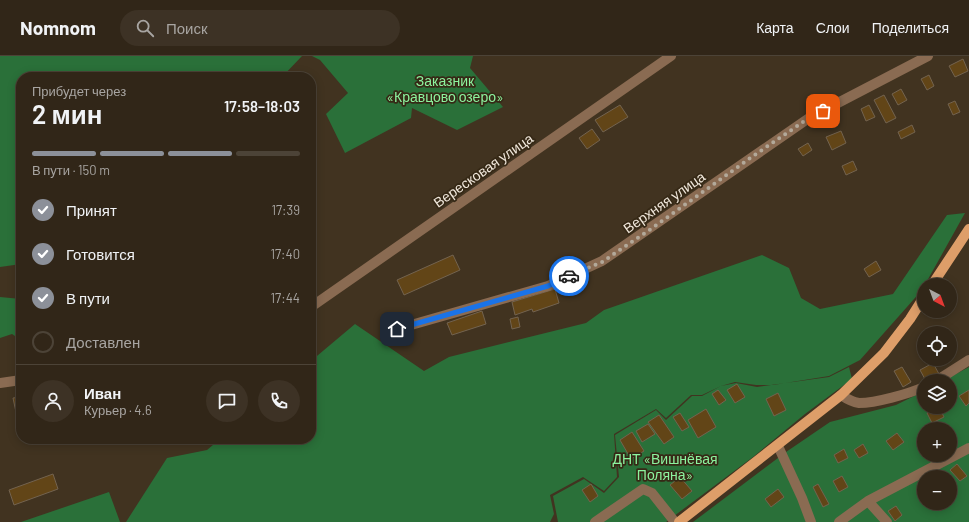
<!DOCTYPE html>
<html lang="ru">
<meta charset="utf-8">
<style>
body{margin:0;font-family:Barlow,sans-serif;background:#3d3225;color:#f1f3f6;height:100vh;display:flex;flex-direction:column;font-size:15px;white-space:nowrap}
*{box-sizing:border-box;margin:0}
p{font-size:13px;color:#a8a5a2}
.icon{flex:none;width:22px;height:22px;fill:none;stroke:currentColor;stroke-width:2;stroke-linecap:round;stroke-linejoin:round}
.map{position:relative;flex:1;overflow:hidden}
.drawer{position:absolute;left:16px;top:16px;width:300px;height:372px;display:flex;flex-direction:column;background:#312618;border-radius:16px;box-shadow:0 2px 10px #0003,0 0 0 1px #4c4337}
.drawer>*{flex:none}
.needle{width:26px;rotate:139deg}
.tools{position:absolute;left:917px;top:222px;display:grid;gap:8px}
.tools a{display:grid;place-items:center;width:40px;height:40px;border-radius:50%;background:#312618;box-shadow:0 2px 10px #0003,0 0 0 1px #4c4337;font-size:20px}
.pin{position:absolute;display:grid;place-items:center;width:34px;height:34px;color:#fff;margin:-17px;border-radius:8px;box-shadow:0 2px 6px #0006}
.courier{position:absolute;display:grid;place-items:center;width:40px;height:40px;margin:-20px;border:3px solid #1a73e8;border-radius:50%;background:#fff;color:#222;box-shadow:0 1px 5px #0007}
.headline em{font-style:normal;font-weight:600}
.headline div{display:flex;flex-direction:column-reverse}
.headline{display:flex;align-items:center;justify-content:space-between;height:68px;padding:0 16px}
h1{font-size:26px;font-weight:600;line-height:30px}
.bar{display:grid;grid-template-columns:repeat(4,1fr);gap:6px 4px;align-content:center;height:48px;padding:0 16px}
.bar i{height:5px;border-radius:3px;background:#4c4337}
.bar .selected{background:#8c9099}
.bar p{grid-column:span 4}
.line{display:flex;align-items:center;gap:10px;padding:0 16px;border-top:1px solid #4c4337}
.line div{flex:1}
.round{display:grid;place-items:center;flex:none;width:42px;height:42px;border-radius:21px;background:#3d3225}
ol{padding:0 16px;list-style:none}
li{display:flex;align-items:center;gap:12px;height:44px}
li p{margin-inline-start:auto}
li .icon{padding:4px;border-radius:50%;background:#8c9099;color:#fff;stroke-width:4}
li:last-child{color:#a8a5a2}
li i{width:22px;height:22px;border:2px solid #4c4337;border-radius:50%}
header{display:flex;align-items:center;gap:24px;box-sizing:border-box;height:56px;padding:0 20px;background:#312618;border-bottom:1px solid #4c4337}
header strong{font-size:19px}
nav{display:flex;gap:22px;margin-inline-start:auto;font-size:14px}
.search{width:280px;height:36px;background:#3d3225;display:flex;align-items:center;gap:10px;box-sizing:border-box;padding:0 14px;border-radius:22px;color:#a8a5a2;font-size:15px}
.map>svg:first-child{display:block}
.green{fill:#2a7039;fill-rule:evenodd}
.building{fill:#624517;stroke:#73634f}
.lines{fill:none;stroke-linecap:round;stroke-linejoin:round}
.minor{stroke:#8a6b52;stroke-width:10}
.major{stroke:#de9e69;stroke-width:10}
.done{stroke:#b3a99a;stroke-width:4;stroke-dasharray:0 7.2}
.route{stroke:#1a73e8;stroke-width:5}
.labels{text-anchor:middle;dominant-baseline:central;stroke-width:3.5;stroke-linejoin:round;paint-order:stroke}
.park-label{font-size:14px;fill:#8cf39e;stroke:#362916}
.street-label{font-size:14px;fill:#f1e8dc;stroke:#362916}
</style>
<header>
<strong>Nomnom</strong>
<div class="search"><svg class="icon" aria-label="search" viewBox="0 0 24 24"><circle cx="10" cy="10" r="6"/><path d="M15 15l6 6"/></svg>Поиск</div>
<nav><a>Карта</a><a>Слои</a><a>Поделиться</a></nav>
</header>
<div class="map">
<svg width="969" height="466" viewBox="0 0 969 466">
<rect width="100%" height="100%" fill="#413320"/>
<path class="green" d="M0 0H302L282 21H21V208L0 211Z
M312 0H473L470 12 503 51 457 74 412 52 411 62 345 97 326 58 348 37 320 4Z
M965 157 922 234 860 304 829 320 773 329H756L735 326 721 330 702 339H691L666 362 656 353 614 378 617 421 604 435 583 421 550 439 554 458 550 466H126L167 402 207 394 220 383H311V305L355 268 424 315 449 301 586 267 604 254 762 199 789 212 801 242 820 253 893 238 947 159Z
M0 241 21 243V284L12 278 0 282Z
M849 311 852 323 805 358 753 401 666 466H558L553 440 584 423 604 437 619 421 615 379 656 354 666 364 692 340H702L721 330 736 327 757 331 829 321Z
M969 311V466H693L786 396 830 366 896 349 924 335V351H950V325H943ZM924 373H950V399H924ZM924 421H950V447H924Z
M109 436 120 466H21Z"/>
<path class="building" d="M963 3 968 15 955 21 949 10Z
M929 19 934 30 927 34 921 23Z
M901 33 907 44 898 49 892 38Z
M884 39 896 62 886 67 874 44Z
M955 45 960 56 953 59 948 48Z
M620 49 628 61 603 76 595 64Z
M869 49 875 61 866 65 861 53Z
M912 69 915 76 901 83 898 76Z
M592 73 600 84 587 93 579 82Z
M841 75 846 87 832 94 826 81Z
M808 87 812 94 803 100 798 93Z
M853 105 857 114 846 119 842 110Z
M453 199 460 214 404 239 397 224Z
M876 205 881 214 869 221 864 213Z
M555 233 559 247 533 256 532 253 515 259 512 246Z
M482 255 486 268 452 279 447 267Z
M518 261 520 271 512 273 510 263Z
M933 307 939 318 926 325 920 314Z
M902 311 911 326 903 331 894 315Z
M737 328 745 341 735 347 727 334Z
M718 334 726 344 719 349 712 338Z
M969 334V347L966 350 959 340Z
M778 337 786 354 774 360 766 343Z
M21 341V360L17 361 13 342Z
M939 351 944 361 932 367 927 357Z
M706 353 716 371 698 382 688 364Z
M680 357 689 371 682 375 673 361Z
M659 359 674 381 664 388 648 366Z
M648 368 655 378 642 386 636 375Z
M632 376 644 395 631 403 620 384Z
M897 377 904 386 893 394 886 385Z
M863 388 868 397 859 402 854 394Z
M844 393 848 402 838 407 834 399Z
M957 408 967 420 960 425 950 414Z
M53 418 58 433 14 449 9 434Z
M842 420 848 431 839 436 833 425Z
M680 421 692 435 682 443 670 429Z
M591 428 598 440 590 446 582 434Z
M818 428 829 448 823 451 813 431Z
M778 433 784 441 771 451 765 443Z
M933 447H949L940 455Z
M896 450 902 459 895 465 888 455Z"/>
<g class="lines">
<path class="minor" d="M311 251 671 0
M397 273 548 230 602 205 809 62 928 0
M936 325 969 304
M0 327 21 324
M841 339C847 343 852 346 859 347 876 347 908 338 924 331
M778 390 802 442 811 466
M868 445 887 466
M595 466 643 433 652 437 675 466
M839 466 868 445 969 392"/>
<path class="major" d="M932 229 969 173
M679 466 841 339 884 297 910 263 924 241"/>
</g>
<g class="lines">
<path class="done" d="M569 220 602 206 648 175 756 98 809 62 823 55"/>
<path class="route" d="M397 273 548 230 569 220"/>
</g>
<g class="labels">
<g class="park-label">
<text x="445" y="24">Заказник<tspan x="445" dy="16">«Кравцово озеро»</tspan></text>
<text x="665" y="402">ДНТ «Вишнёвая<tspan x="665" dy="16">Поляна»</tspan></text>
</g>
<g class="street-label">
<text transform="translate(483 114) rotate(-35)">Вересковая улица</text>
<text transform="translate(664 146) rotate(-35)">Верхняя улица</text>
</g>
</g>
</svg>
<div class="tools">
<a><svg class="needle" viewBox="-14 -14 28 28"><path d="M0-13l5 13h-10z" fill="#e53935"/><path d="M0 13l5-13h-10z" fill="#a8a5a2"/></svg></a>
<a><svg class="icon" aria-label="locate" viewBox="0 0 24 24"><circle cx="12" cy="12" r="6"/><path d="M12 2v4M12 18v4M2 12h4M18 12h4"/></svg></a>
<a><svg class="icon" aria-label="layers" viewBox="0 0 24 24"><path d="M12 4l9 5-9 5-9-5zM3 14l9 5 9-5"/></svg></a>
<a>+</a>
<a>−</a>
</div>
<div class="pin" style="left:823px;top:55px;background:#ea580c"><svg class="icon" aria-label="bag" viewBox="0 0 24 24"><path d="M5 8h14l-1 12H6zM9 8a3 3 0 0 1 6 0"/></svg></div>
<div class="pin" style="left:397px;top:273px;background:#1f2937"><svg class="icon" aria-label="home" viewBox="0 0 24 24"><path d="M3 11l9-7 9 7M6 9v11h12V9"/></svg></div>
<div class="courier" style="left:569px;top:220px"><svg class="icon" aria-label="car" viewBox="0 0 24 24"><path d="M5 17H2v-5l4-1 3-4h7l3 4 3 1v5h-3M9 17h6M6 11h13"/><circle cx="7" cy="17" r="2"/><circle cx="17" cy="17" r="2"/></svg></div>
<section class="drawer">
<div class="headline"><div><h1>2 мин</h1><p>Прибудет через</p></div><em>17:58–18:03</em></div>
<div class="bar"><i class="selected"></i><i class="selected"></i><i class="selected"></i><i></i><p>В пути · 150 m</p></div>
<ol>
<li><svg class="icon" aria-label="check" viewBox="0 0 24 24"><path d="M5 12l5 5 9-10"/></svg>Принят<p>17:39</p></li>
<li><svg class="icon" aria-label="check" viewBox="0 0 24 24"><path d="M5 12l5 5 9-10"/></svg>Готовится<p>17:40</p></li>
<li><svg class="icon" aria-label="check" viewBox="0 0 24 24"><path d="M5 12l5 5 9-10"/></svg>В пути<p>17:44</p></li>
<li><i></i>Доставлен</li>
</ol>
<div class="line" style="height:72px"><a class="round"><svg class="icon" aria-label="person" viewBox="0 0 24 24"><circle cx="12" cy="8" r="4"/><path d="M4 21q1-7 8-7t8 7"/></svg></a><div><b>Иван</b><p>Курьер · 4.6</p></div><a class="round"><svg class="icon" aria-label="chat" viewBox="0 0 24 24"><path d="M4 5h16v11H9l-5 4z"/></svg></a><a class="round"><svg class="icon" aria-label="phone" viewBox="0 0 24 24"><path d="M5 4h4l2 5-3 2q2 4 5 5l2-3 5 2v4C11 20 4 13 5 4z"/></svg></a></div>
</section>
</div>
